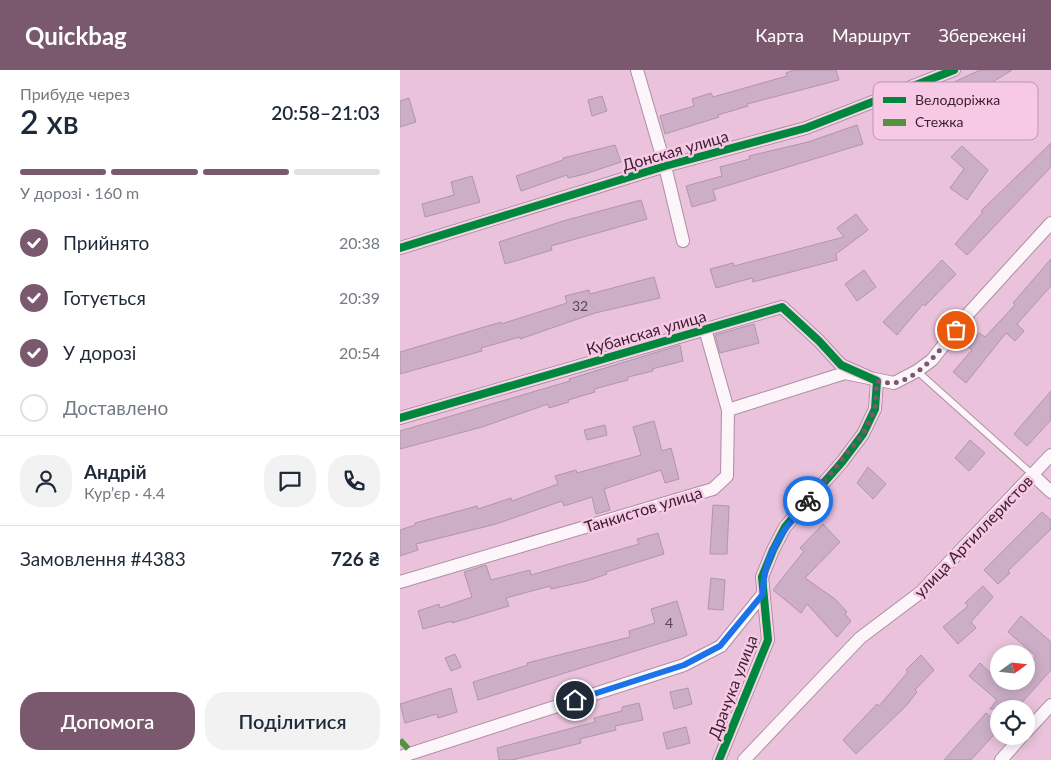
<!DOCTYPE html>
<html lang="uk">
<meta charset="utf-8">
<style>
body{margin:0;font-family:Lato,sans-serif;background:#f2f2f3;color:#1f2937;height:100vh;display:flex;flex-direction:column;font-size:19px;white-space:nowrap}
*{box-sizing:border-box;margin:0}
p{font-size:16px;color:#747a83}
.icon{flex:none;width:28px;height:28px;fill:none;stroke:currentColor;stroke-width:2;stroke-linecap:round;stroke-linejoin:round}
.map{position:relative;flex:1;overflow:hidden}
.drawer{display:flex;flex-direction:column;background:#fff;width:400px}
.drawer>*{flex:none}
.needle{width:32px;rotate:75deg}
.fabs{position:absolute;left:590px;top:575px;display:grid;gap:10px}
.fabs a{display:grid;place-items:center;width:45px;height:45px;border-radius:50%;background:#fff;box-shadow:0 2px 12px #0003;font-size:25px}
.pin{position:absolute;display:grid;place-items:center;width:42px;height:42px;color:#fff;margin:-21px;border:2px solid #fff;border-radius:50%;box-shadow:0 1px 5px #0007}
.courier{position:absolute;display:grid;place-items:center;width:50px;height:50px;margin:-25px;border:4px solid #1a73e8;border-radius:50%;background:#fff;color:#222;box-shadow:0 1px 6px #0007}
.head em{font-style:normal;font-weight:600}
.head div{display:flex;flex-direction:column-reverse}
.head{display:flex;align-items:center;justify-content:space-between;height:85px;padding:0 20px}
h1{font-size:32px;font-weight:600;line-height:38px}
.bar{display:grid;grid-template-columns:repeat(4,1fr);gap:8px 5px;align-content:center;height:60px;padding:0 20px}
.bar i{height:6px;border-radius:4px;background:#e0e1e3}
.bar .on{background:#7a596e}
.bar p{grid-column:span 4}
.line{display:flex;align-items:center;gap:12px;padding:0 20px;border-top:1px solid #e0e1e3}
.line div{flex:1}
.round{display:grid;place-items:center;flex:none;width:52px;height:52px;border-radius:20px;background:#f2f2f3}
ol{padding:0 20px;list-style:none}
li{display:flex;align-items:center;gap:15px;height:55px}
li p{margin-inline-start:auto}
li .icon{padding:5px;border-radius:50%;background:#7a596e;color:#fff;stroke-width:4}
li:last-child{color:#747a83}
li i{width:28px;height:28px;border:2px solid #e0e1e3;border-radius:50%}
.primary-button{display:flex;gap:10px;margin-top:auto;padding:10px 20px}
.primary-button a{flex:1;height:58px;border-radius:20px;background:#7a596e;color:#fff;font-size:20px;font-weight:600;line-height:58px;text-align:center}
.primary-button a+a{background:#f2f2f3;color:#1f2937}
header{display:flex;align-items:center;gap:30px;box-sizing:border-box;height:70px;padding:0 25px;background:#7a596e;color:#fff}
header strong{font-size:24px}
nav{display:flex;gap:28px;margin-inline-start:auto;font-size:18px}
main{display:flex;flex:1;min-height:0}
.map>svg:first-child{display:block}
.building{fill:#ccafc7;stroke:#b195ac}
.lines{fill:none;stroke-linecap:round;stroke-linejoin:round}
.lane-casing{stroke:#ad8ea2;stroke-width:8}
.street-casing{stroke:#ad8ea2;stroke-width:14}
.lane{stroke:#fcf6fa;stroke-width:6}
.street{stroke:#fcf6fa;stroke-width:12}
.quiet{stroke:#529342;stroke-width:6;stroke-dasharray:12 6;stroke-linecap:butt}
.cycleway-casing{stroke:#f7c9e4;stroke-width:11}
.cycleway{stroke:#00873e;stroke-width:8}
.done{stroke:#7a596e;stroke-width:5;stroke-dasharray:0 9}
.route{stroke:#1a73e8;stroke-width:6}
.labels{text-anchor:middle;dominant-baseline:central;stroke-width:5;stroke-linejoin:round;paint-order:stroke}
.number-label{font-size:14px;fill:#624458}
.street-label{font-size:16px;fill:#3e2133;stroke:#f7c9e4}
.key{fill:#f7c9e4;stroke:#c097af;stroke-width:1}
.key-label{font-size:14px;fill:#3e2133}
</style>
<header>
<strong>Quickbag</strong>
<nav><a>Карта</a><a>Маршрут</a><a>Збережені</a></nav>
</header>
<main>
<section class="drawer">
<div class="head"><div><h1>2 хв</h1><p>Прибуде через</p></div><em>20:58–21:03</em></div>
<div class="bar"><i class="on"></i><i class="on"></i><i class="on"></i><i></i><p>У дорозі · 160 m</p></div>
<ol>
<li><svg class="icon" aria-label="check" viewBox="0 0 24 24"><path d="M5 12l5 5 9-10"/></svg>Прийнято<p>20:38</p></li>
<li><svg class="icon" aria-label="check" viewBox="0 0 24 24"><path d="M5 12l5 5 9-10"/></svg>Готується<p>20:39</p></li>
<li><svg class="icon" aria-label="check" viewBox="0 0 24 24"><path d="M5 12l5 5 9-10"/></svg>У дорозі<p>20:54</p></li>
<li><i></i>Доставлено</li>
</ol>
<div class="line" style="height:90px"><a class="round"><svg class="icon" aria-label="person" viewBox="0 0 24 24"><circle cx="12" cy="8" r="4"/><path d="M4 21q1-7 8-7t8 7"/></svg></a><div><b>Андрій</b><p>Кур’єр · 4.4</p></div><a class="round"><svg class="icon" aria-label="chat" viewBox="0 0 24 24"><path d="M4 5h16v11H9l-5 4z"/></svg></a><a class="round"><svg class="icon" aria-label="phone" viewBox="0 0 24 24"><path d="M5 4h4l2 5-3 2q2 4 5 5l2-3 5 2v4C11 20 4 13 5 4z"/></svg></a></div>
<div class="line" style="height:65px"><div>Замовлення #4383</div><b>726 ₴</b></div>
<div class="primary-button"><a>Допомога</a><a>Поділитися</a></div>
</section>
<div class="map">
<svg width="651" height="690" viewBox="0 0 651 690">
<rect width="100%" height="100%" fill="#eac2db"/>
<path class="building" d="M394 0H436L439 10 347 34 348 36 318 45 319 47 265 64 260 46 294 36 292 29 311 23 313 27 387 6 386 3Z
M580 0H612L578 21 561 27 554 12Z
M202 26 207 41 192 46 188 30Z
M9 28 16 52 0 57V31Z
M457 55 463 74 313 120 316 130 292 137 286 116 322 106 320 97 350 89 349 86 408 72Z
M651 73V97L567 185 555 174 583 142 581 141Z
M215 75 221 92 185 104 168 108 167 105 121 121 116 106 163 90V88Z
M562 76 588 100 567 130 550 118 564 99 551 87Z
M72 106 80 132 25 147 22 134 54 125 51 112Z
M241 130 247 149 151 176 152 180 105 194 99 172 163 151Z
M456 144 468 160 436 184 437 190 353 212 352 208 316 218 310 199 333 193 334 196 444 167 437 158Z
M651 189V216L617 254 624 261 615 271 606 263 566 313 553 302 572 280 568 277 579 263 585 267 615 235 613 233Z
M542 190 556 204 525 236 523 234 497 265 483 252Z
M464 200 476 217 457 231 445 214Z
M254 207 260 228 195 243 120 269V267L81 278 82 281 0 304V282L101 252V254L167 233 165 226 189 220 190 224Z
M354 254 359 273 320 283 315 265Z
M280 275 283 291 252 299 253 301 228 307V310L194 319 195 322 168 330 169 332 149 338 148 334 82 357 0 379V361L170 311 169 309Z
M651 321V350L627 376 614 364Z
M254 351 262 381 271 378 279 409 265 413 261 400 204 419 210 440 196 444 192 427 164 436 162 431 96 454 16 474 18 480 0 486V460L15 455V453L77 436 78 439 111 428 112 431 158 414 155 406 176 400 177 403 241 385 233 357Z
M205 355 207 365 187 370 184 360Z
M570 370 585 383 569 401 555 388Z
M468 397 486 414 473 429 457 413Z
M313 435 329 436 327 484H310Z
M642 442 651 450V459L608 501 610 503 598 514 584 500Z
M423 454 440 472 405 508 435 529 447 542 445 544 451 551 437 567 407 534 401 543 373 520 404 481 400 478Z
M258 463 264 484 206 502 207 504 187 511 151 519 150 516 106 528 109 536 52 553V551L23 559 18 541 39 534 40 538 72 527 64 502 86 495 91 510 130 500 131 505 239 474 237 469Z
M311 508 325 510 323 540 308 539Z
M583 516 593 527 571 552 576 558 558 574 543 557 568 536 565 533Z
M277 531 287 565 78 630 73 612 128 595 127 593 230 567 229 561 255 553 251 539Z
M621 546 651 572V600L616 639H590L597 630 569 606 580 593 599 611H626V597L636 586 608 562Z
M55 584 61 597 51 601 45 588Z
M521 585 534 600 515 620 517 622 506 636 456 684 443 670 477 634 479 636 508 602 506 600Z
M51 618 57 642 38 648 37 644 5 653 0 634Z
M288 618 292 634 274 639 270 622Z
M239 633 243 650 215 656 216 660 180 669 181 673 112 690H99L97 678 195 652 194 648 222 641V637Z
M586 643 599 654V659L571 690H544Z
M286 657 290 673 267 679 263 663Z"/>
<g class="lines">
<defs>
<path id="lane" d="M517 301 633 405"/>
<path id="street" d="M237 0 265 96 283 171
M0 178 265 96 406 58 554 0
M305 259 328 340
M0 348 382 237 419 271 441 295 477 311 475 339 463 364 442 392 385 457 373 480 362 507 368 570 319 690
M633 405 651 422
M0 512 313 419 327 406 328 340 445 303 494 313 517 301 532 290 568 244 651 153
M626 662 651 635
M0 687 284 595 321 576 363 524
M344 690 460 568 521 522 651 385
M601 690 622 666"/>
</defs>
<use href="#lane" class="lane-casing"/>
<use href="#street" class="street-casing"/>
<use href="#lane" class="lane"/>
<use href="#street" class="street"/>
<path class="quiet" d="M0 670 12 683"/>
<defs>
<path id="cycleway" d="M0 178 265 96 406 58 554 0
M0 348 382 237 419 271 441 295 477 311 475 339 463 364 442 392 385 457 373 480 362 507 368 570 319 690"/>
</defs>
<use href="#cycleway" class="cycleway-casing"/>
<use href="#cycleway" class="cycleway"/>
</g>
<g class="lines">
<path class="done" d="M408 431 463 364 475 339 477 311C482 312 488 313 493 313 518 310 542 278 556 260"/>
<path class="route" d="M175 630 284 595 320 576 363 524C362 487 384 458 408 431"/>
</g>
<g class="labels">
<g class="number-label">
<text x="180" y="235">32</text>
<text x="269" y="552">4</text>
</g>
<g class="street-label">
<text transform="translate(275 80) rotate(-16)">Донская улица</text>
<text transform="translate(246 262) rotate(-16)">Кубанская улица</text>
<text transform="translate(243 439) rotate(-17)">Танкистов улица</text>
<text transform="translate(573 466) rotate(-46)">улица Артиллеристов</text>
<text transform="translate(332 617) rotate(-69)">Драчука улица</text>
</g>
</g>
<rect x="473" y="12" width="165" height="58" rx="8" class="key"/>
<rect x="483" y="27" width="23" height="6" fill="#00873e"/>
<rect x="483" y="49" width="23" height="7" fill="#529342"/>
<g class="key-label">
<text x="515" y="35">Велодоріжка</text>
<text x="515" y="57">Стежка</text>
</g>
</svg>
<div class="fabs">
<a><svg class="needle" viewBox="-14 -14 28 28"><path d="M0-13l5 13h-10z" fill="#e53935"/><path d="M0 13l5-13h-10z" fill="#747a83"/></svg></a>
<a><svg class="icon" aria-label="locate" viewBox="0 0 24 24"><circle cx="12" cy="12" r="6"/><path d="M12 2v4M12 18v4M2 12h4M18 12h4"/></svg></a>
</div>
<div class="pin" style="left:556px;top:260px;background:#ea580c"><svg class="icon" aria-label="bag" viewBox="0 0 24 24"><path d="M5 8h14l-1 12H6zM9 8a3 3 0 0 1 6 0"/></svg></div>
<div class="pin" style="left:175px;top:630px;background:#1f2937"><svg class="icon" aria-label="home" viewBox="0 0 24 24"><path d="M3 11l9-7 9 7M6 9v11h12V9"/></svg></div>
<div class="courier" style="left:408px;top:431px"><svg class="icon" aria-label="bike" viewBox="0 0 24 24"><circle cx="6" cy="16" r="4"/><circle cx="18" cy="16" r="4"/><path d="M6 16l4-8h5l3 8M10 8l3 8H6M13 5h3"/></svg></div>
</div>
</main>
